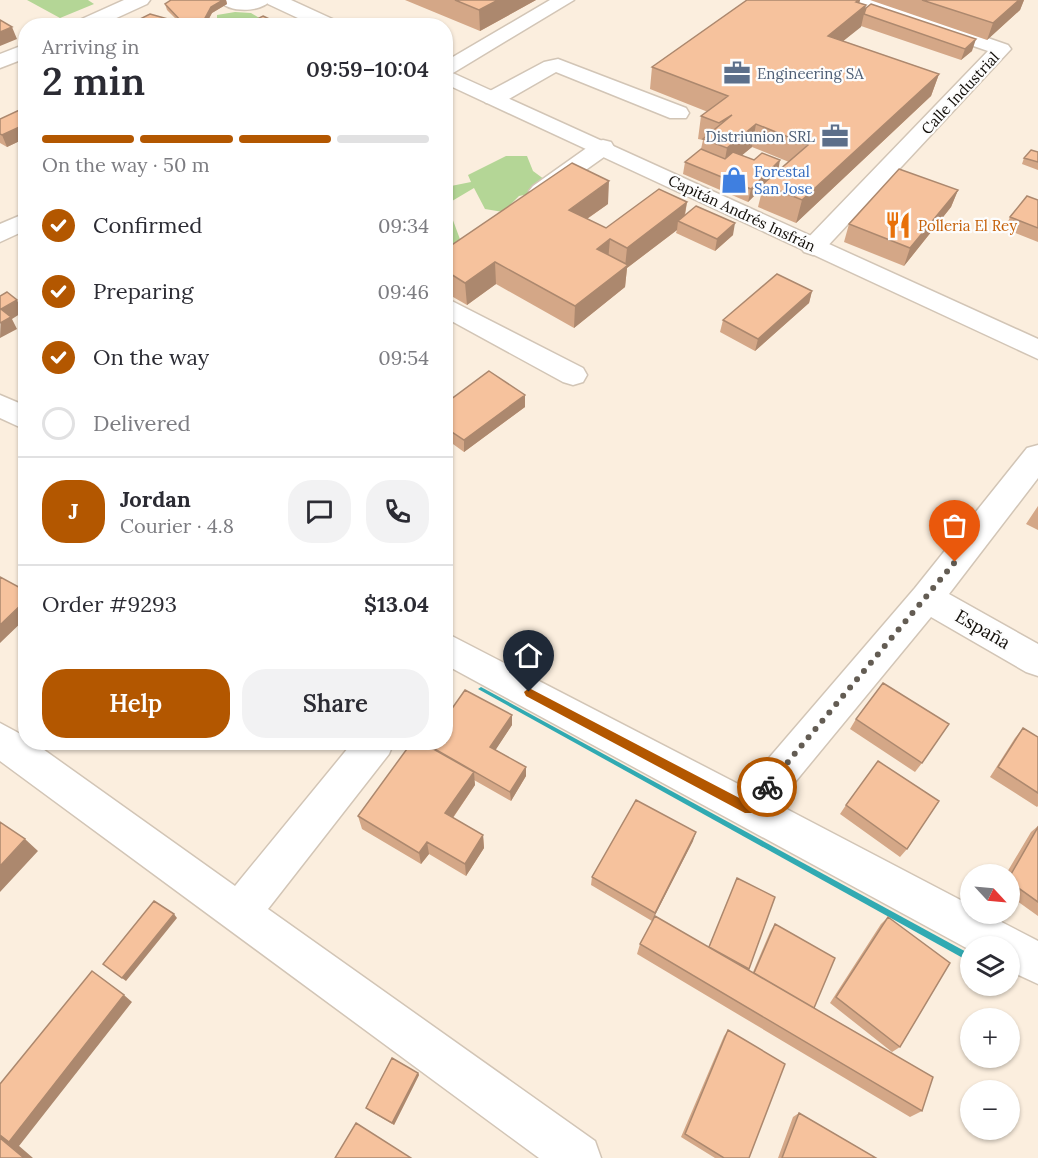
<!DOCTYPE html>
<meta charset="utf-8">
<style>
body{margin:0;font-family:Lora,serif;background:#f2f2f3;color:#2b2b33;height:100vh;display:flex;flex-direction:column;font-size:22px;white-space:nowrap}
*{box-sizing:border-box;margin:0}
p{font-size:20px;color:#7c7c81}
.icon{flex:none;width:33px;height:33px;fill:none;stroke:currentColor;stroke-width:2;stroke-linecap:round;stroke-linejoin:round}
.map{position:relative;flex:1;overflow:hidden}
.sheet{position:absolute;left:18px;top:18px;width:435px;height:732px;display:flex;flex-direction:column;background:#fff;border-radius:24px;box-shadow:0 2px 4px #0004}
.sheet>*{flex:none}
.needle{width:39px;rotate:116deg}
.controls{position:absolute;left:960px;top:864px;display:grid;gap:12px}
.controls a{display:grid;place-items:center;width:60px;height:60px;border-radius:50%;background:#fff;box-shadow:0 2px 4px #0004;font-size:30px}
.pin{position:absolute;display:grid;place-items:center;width:51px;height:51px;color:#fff;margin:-62px -26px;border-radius:50% 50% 50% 0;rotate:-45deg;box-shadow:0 0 6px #0007}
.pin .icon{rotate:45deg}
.courier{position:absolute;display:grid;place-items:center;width:60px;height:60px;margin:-30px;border:4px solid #b35700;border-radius:50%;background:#fff;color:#222;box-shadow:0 2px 8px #0007}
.headline em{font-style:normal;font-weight:600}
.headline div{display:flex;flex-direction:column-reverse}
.headline{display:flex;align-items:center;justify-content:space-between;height:102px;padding:0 24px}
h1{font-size:39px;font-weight:600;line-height:45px}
.bar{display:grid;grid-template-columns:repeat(4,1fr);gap:9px 6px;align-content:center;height:72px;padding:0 24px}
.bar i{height:8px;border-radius:4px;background:#e1e1e2}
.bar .on{background:#b35700}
.bar p{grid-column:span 4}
.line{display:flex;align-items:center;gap:15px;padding:0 24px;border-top:2px solid #e1e1e2}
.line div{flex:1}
.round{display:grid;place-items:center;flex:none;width:63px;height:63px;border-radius:24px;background:#f2f2f3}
ol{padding:0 24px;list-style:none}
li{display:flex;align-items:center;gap:18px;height:66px}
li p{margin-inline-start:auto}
li .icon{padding:6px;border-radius:50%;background:#b35700;color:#fff;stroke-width:4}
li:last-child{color:#7c7c81}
li i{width:33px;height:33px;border:3px solid #e1e1e2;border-radius:50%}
.action{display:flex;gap:12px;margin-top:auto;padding:12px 24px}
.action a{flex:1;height:69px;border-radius:24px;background:#b35700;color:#fff;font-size:24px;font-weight:600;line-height:69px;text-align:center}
.action a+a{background:#f2f2f3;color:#2b2b33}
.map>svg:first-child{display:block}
.green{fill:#b4d696}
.water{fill:#31aab2}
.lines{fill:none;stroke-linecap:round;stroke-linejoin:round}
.minor-casing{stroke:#d2c5b6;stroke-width:3}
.major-casing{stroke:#d2c5b6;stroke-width:3}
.minor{fill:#fff;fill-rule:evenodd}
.major{fill:#fff;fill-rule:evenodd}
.wall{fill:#d4a787;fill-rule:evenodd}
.shaded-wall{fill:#ac886e}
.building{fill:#f6c29d;stroke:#ac886e;stroke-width:1.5}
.route{fill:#b35700}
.done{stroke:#635c53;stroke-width:6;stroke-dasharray:0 10.8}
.labels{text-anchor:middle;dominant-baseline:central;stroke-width:4.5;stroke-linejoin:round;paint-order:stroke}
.far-service-label{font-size:15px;fill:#4e5e75;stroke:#fdfdfd;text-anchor:start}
.far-street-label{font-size:15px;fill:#110d08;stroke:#fdfdfd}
.far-shop-label{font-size:15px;fill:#366cbe;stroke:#fdfdfd;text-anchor:start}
.far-food-label{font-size:15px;fill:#c56008;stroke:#fdfdfd;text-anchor:start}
.street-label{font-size:18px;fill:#110d08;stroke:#fdfdfd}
</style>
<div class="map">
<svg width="1038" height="1158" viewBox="0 0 1038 1158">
<rect width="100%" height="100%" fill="#fbeede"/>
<path class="green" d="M27 0H88L94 4 60 18Z
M235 12 251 13 261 19V25H217V15Z
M506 156H527L533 171 552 185 548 190 519 196 503 212 485 209 474 188 447 204 461 242 446 252V187L471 182 468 175Z"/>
<path class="water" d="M481 687 970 954V962L478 689Z"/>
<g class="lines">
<defs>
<path id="minor" d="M124 0H150L147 4 99 26H72L75 22Z
M218 0H271C260 13 229 13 218 0Z
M550 0H574L453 73 446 75V61Z
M849 0H878L1008 45 1011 49 822 252 813 255 804 252 800 247 804 242 988 51 852 4Z
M26 44V58L0 68V54Z
M558 59 686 108 689 113 686 118H670L556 72 502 103H486L483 98 486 93 544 62Z
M603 140 611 142 614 147 611 152 549 196H533L529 191 533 186 595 142Z
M26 213V230L0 242V224Z
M446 298 583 368 587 375 583 382 573 385 563 382 446 318Z
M0 395 26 406V430L0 418Z
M1038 445V478L949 594 1038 644V676L1026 672 931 617 777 804 970 905V914H986L1038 941V984L1010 971V946H970V950L446 665V633L744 787 915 588 1027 448Z
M0 723 26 737V742H33L235 886 353 742H394L389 754 268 909 595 1141 601 1158H539L0 761Z"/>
<path id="major" d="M265 0H291L339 22 342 26H315L268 4Z
M446 70 1038 339V359L446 84Z"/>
</defs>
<use href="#minor" class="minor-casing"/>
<use href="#major" class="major-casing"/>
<use href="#minor" class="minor"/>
<use href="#major" class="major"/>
</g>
<path class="wall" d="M171 0H226L227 4 212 13 206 24 209 26H129L128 25 179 22 167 10 165 4Z
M405 0H536L480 31Z
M747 0H860L859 3 866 8 972 51 961 60 861 26 843 41 939 74 931 96 796 223 758 207 763 187 748 202 683 174 685 162 701 149 703 140 698 139 701 116 708 112 650 89 652 67ZM752 147 789 162 778 171 742 155Z
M870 0H1024L1020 10 987 40Z
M26 107V138L7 147 0 143V119Z
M1038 152V170L1022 164 1024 158Z
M958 190 951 207 904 266 844 242 849 224Z
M1038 200V242L1005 229 1010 217Z
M687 202 685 216 733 235 715 251 676 233 677 230 627 268 625 287 574 328 496 284 467 305 446 293V249L608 204 587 219 606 228Z
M26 229V242L21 232Z
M812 291 809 303 755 351 720 332 723 320Z
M446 403 525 407 464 452 446 439Z
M1038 506V530L1026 524Z
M512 715V725L495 750 526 776 511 801 474 780 475 785 453 818 483 835 484 848 466 876 429 854 421 864 362 829 358 816 426 745Z
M856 719 922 763 915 772 850 729Z
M1023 728 1038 737V806L1037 807 990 777 1015 738Z
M846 805 907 849 900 857 840 814Z
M1038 826V916L1010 896V874H1006L1031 832Z
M693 841 652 921 591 885 592 877Z
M737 878 749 969 748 970 753 972 770 932 775 924 814 1008 922 1111 910 1117 637 954 640 944 709 947Z
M888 917 900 1047 892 1052 830 1003 881 924Z
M728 1030 749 1158H715L681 1137 724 1036Z
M418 1073 419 1075 394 1125 368 1110 366 1108Z
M799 1113 876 1158H778L793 1117Z"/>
<path class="shaded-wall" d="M223 0H226L227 4 212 13 205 26H204V20L211 7Z
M498 0H536L480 31 479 10Z
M859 0H860L856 14 866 5 861 27 823 57 828 36Z
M1019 0H1024L1020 10 987 40 993 23Z
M12 27 17 39 0 46V32Z
M976 39 972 51 961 60 965 49Z
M939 74 931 96 796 223 802 200Z
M26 124V138L7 147 2 135Z
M756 124 752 147 723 171 727 148Z
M780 160 778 172 763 184V187L748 202 751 189Z
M609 181 608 204 568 232 569 210Z
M958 190 951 207 904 266 910 248Z
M687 202 683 223 678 221 677 230 627 268 625 287 574 328 575 306 625 267 627 248Z
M735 223 733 235 715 251 717 239Z
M610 239 608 261 597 249Z
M495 262 496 284 467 305 465 283Z
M812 291 809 303 755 351 758 339Z
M17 300 23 312 12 319 17 329 0 338 1 309Z
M448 390 449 396 446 399V392Z
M525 395V407L464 452V440Z
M26 600V618L0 643V625Z
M512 715V725L491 757 490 747Z
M526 767V776L511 801 510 792Z
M474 772 475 785 447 826 445 813Z
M696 832 693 841 652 921 655 913Z
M483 835 484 848 466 876 465 864Z
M25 839 38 851 0 892V866Z
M427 842 429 854 421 864 419 853Z
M174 914 177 918 126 981 122 978Z
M124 995 132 1002 19 1146 18 1145 33 1158H24L0 1138V1130Z
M418 1073 419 1075 394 1125 392 1123Z"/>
<path class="building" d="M171 0H223L211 7 204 20V22L203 21 183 23 165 4Z
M455 0H498L479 10Z
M747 0H859L856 2 866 5 828 36 939 74 802 200 763 184 808 145 756 124 727 148 703 139 732 115 719 123 701 116 728 96 652 67Z
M922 0H1019L993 23Z
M871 4 976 39 965 49 864 14 866 8Z
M150 14 182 23 203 21 209 26H130L128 25Z
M263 16 284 26H243Z
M0 20 12 27 0 32Z
M26 107V124L2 135 0 134V119Z
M701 149 725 159 733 152 754 160 762 153 780 160 751 189 685 162Z
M1031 150 1038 152V162L1024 158Z
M572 163 609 181 569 210 606 228 659 189 687 202 627 248 610 239 597 249 628 265 575 306 495 262 465 283 446 271V249Z
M899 169 958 190 910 248 849 224Z
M1027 196 1038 200V228L1010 217Z
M696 206 735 223 717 239 678 221Z
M26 229V235L21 232Z
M777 274 812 291 758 339 723 320Z
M7 292 17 300 1 309 11 317 0 323V296Z
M489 371 525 395 464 440 446 428V403Z
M0 577 26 591V600L0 625Z
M883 683 949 724 922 763 856 719Z
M465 690 512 715 490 747 526 767 510 792 426 744 427 742H446V717Z
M1023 728 1038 737V793L998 767Z
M412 742H421L474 772 445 813 483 835 465 864 427 842 419 853 358 816Z
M878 761 939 801 907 849 846 805Z
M636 800 696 832 655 913 592 877Z
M0 822 25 839 0 866Z
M1038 827V902L1010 882V876Z
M737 878 775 897 749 969 709 947Z
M154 901 174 914 122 978 103 964Z
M655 916 933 1077 922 1111 640 944Z
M888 917 950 963 900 1047 836 997Z
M775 924 835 958 814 1008 754 973Z
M92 971 124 995 9 1142 0 1135V1084Z
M728 1030 785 1064 749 1158H724L685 1134Z
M392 1058 418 1073 392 1123 366 1108Z
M799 1113 876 1158H782Z
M356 1123 411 1158H335Z
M0 1138 24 1158H0Z"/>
<path class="route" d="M529 688 747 802 767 782 773 787 753 813H745L526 696 524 692Z"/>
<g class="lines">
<path class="done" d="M767 787 955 562"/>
</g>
<defs>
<symbol id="office-bare" viewBox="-9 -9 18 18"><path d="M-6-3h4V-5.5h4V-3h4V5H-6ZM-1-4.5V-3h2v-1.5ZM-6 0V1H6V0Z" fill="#5c6f8a" stroke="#fdfdfd" stroke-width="2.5" paint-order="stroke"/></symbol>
<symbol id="shop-bare" viewBox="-9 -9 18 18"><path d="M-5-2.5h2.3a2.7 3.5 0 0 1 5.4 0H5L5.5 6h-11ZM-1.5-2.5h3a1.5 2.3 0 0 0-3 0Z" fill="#3f7fe0" stroke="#fdfdfd" stroke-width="2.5" paint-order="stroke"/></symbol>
<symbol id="restaurant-bare" viewBox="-9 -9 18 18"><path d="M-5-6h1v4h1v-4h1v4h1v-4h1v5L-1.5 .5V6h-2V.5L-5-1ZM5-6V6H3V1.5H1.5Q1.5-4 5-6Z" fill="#e8710a" stroke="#fdfdfd" stroke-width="2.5" paint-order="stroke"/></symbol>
</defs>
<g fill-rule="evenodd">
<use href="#office-bare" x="718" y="54" width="38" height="38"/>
<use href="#office-bare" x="816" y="117" width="38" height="38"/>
<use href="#shop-bare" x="715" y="161" width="38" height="38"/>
<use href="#restaurant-bare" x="879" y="206" width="38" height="38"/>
</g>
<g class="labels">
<g class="far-service-label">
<text x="757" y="73">Engineering SA</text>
<text x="815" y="136" text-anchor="end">Distriunion SRL</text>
</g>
<g class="far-street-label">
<text transform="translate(960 93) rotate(-47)">Calle Industrial</text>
<text transform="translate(742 213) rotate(25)">Capitán Andrés Insfrán</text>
</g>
<g class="far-shop-label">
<text x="754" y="171">Forestal<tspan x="754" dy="17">San Jose</tspan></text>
</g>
<g class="far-food-label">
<text x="918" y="225">Polleria El Rey</text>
</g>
<g class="street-label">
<text transform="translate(983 629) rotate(30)">España</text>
</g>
</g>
</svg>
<div class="controls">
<a><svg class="needle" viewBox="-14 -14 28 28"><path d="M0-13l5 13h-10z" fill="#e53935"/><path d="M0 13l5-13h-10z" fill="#7c7c81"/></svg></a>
<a><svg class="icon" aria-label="layers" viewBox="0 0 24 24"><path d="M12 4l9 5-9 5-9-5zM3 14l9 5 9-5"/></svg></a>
<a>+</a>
<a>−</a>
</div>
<div class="pin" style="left:955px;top:562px;background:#ea580c"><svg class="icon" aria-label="bag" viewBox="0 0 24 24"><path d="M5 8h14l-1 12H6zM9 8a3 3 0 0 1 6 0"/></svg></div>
<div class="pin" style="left:529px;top:692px;background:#1f2937"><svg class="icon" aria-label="home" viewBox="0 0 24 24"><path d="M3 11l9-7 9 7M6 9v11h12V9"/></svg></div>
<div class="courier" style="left:767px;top:787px"><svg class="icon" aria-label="bike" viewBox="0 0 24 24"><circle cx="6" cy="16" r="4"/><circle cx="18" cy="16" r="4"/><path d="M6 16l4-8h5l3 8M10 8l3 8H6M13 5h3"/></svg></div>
<section class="sheet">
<div class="headline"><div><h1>2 min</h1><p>Arriving in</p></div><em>09:59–10:04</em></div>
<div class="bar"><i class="on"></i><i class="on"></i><i class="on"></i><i></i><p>On the way · 50 m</p></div>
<ol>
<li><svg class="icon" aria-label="check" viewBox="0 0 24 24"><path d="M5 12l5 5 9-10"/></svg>Confirmed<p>09:34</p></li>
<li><svg class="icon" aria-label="check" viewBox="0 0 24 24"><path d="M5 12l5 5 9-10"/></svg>Preparing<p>09:46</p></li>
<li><svg class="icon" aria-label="check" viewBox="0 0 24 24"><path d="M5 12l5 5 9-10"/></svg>On the way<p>09:54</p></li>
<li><i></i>Delivered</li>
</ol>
<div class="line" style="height:108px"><b class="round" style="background:#b35700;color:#fff">J</b><div><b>Jordan</b><p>Courier · 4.8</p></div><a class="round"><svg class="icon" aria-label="chat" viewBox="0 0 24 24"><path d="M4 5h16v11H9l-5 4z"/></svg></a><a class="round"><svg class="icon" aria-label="phone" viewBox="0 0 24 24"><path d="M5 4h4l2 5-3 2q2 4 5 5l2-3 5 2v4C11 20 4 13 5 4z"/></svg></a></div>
<div class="line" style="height:78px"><div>Order #9293</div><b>$13.04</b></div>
<div class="action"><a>Help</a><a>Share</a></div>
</section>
</div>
